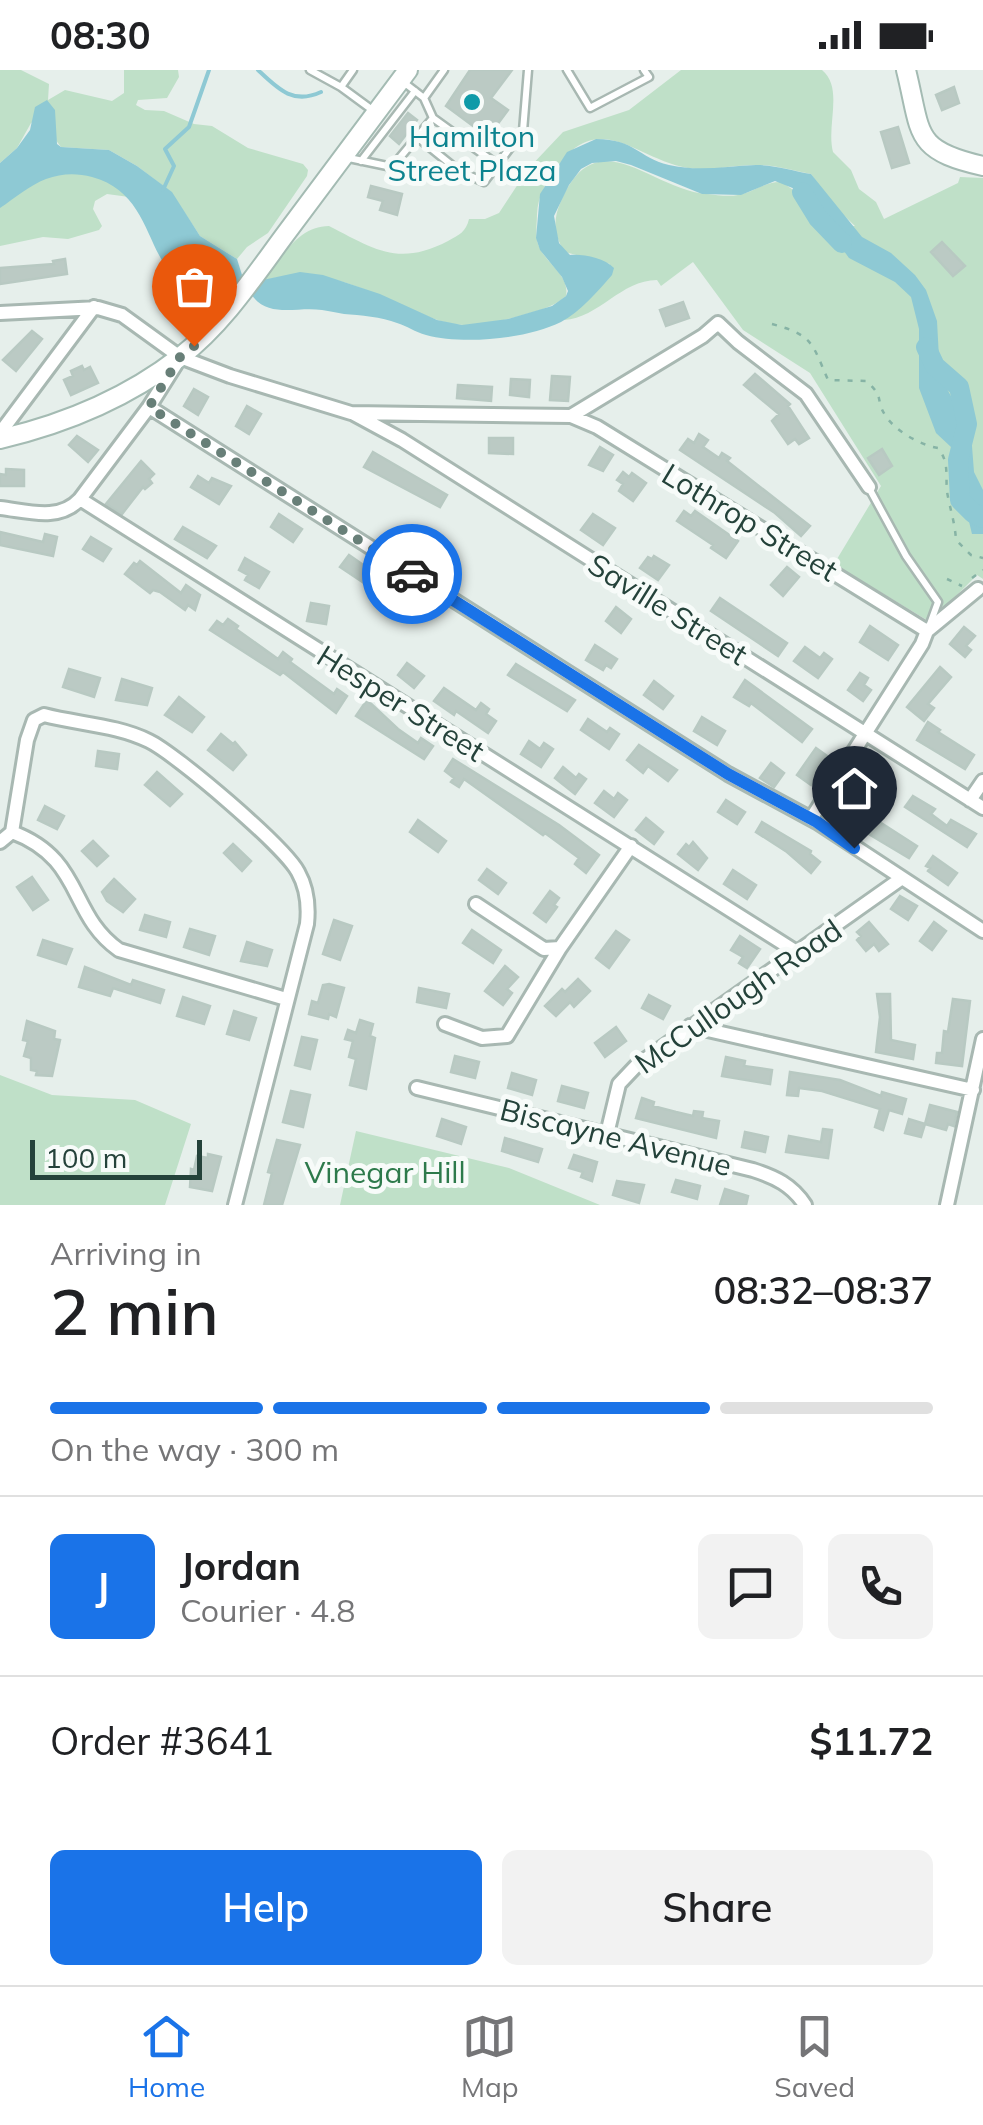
<!DOCTYPE html>
<meta charset="utf-8">
<style>
body{margin:0;font-family:Mulish,sans-serif;background:#f2f2f2;color:#202124;height:100vh;display:flex;flex-direction:column;font-size:38px;white-space:nowrap}
*{box-sizing:border-box;margin:0}
p{font-size:32px;color:#757577}
.icon{flex:none;width:55px;height:55px;fill:none;stroke:currentColor;stroke-width:2;stroke-linecap:round;stroke-linejoin:round}
.map{position:relative;height:1135px;overflow:hidden}
.panel{display:flex;flex-direction:column;background:#fff;flex:1}
.panel>*{flex:none}
.scale{position:absolute;left:30px;bottom:25px;width:172px;box-sizing:border-box;padding-left:10px;border:5px solid #24423a;border-top:0;font-size:28px;line-height:35px;white-space:nowrap;color:#24423a;-webkit-text-stroke:8px #f7fbf9;paint-order:stroke}
.pin{position:absolute;display:grid;place-items:center;width:85px;height:85px;color:#fff;margin:-102px -42px;border-radius:50% 50% 50% 0;rotate:-45deg;box-shadow:0 0 10px #0007}
.pin .icon{rotate:45deg}
.courier{position:absolute;display:grid;place-items:center;width:100px;height:100px;margin:-50px;border:8px solid #1a73e8;border-radius:50%;background:#fff;color:#222;box-shadow:0 2px 12px #0007}
.overview em{font-style:normal;font-weight:600}
.overview div{display:flex;flex-direction:column-reverse}
.overview{display:flex;align-items:center;justify-content:space-between;height:170px;padding:0 50px}
h1{font-size:65px;font-weight:600;line-height:75px}
.bar{display:grid;grid-template-columns:repeat(4,1fr);gap:15px 10px;align-content:center;height:120px;padding:0 50px}
.bar i{height:12px;border-radius:8px;background:#e0e0e0}
.bar .selected{background:#1a73e8}
.bar p{grid-column:span 4}
.line{display:flex;align-items:center;gap:25px;padding:0 50px;border-top:2px solid #e0e0e0}
.line div{flex:1}
.round{display:grid;place-items:center;flex:none;width:105px;height:105px;border-radius:15px;background:#f2f2f2}
.action{display:flex;gap:20px;margin-top:auto;padding:20px 50px}
.action a{flex:1;height:115px;border-radius:15px;background:#1a73e8;color:#fff;font-size:40px;font-weight:600;line-height:115px;text-align:center}
.action a+a{background:#f2f2f2;color:#202124}
.status{display:flex;justify-content:space-between;align-items:center;height:70px;padding:0 50px;background:#fff;direction:ltr}
.status svg{height:28px;fill:currentColor}
.tab-bar{display:flex;justify-content:space-around;align-items:center;height:140px;border-top:2px solid #e0e0e0;background:#fff;font-size:28px;color:#757577}
.tab-bar a{display:grid;justify-items:center;gap:5px}
.tab-bar .selected{color:#1a73e8}
.map>svg:first-child{display:block}
.green{fill:#bfe0c8}
.water{fill:#8ec9d4}
.lines{fill:none;stroke-linecap:round;stroke-linejoin:round}
.stream{stroke:#8ec9d4;stroke-width:4}
.river{stroke:#8ec9d4;stroke-width:20}
.building{fill:#bbcac4;stroke:#b8c9c2;stroke-width:2.5}
.lane-casing{stroke:#a8b8b2;stroke-width:11}
.street-casing{stroke:#a8b8b2;stroke-width:18}
.secondary-casing{stroke:#a4bbb3;stroke-width:22}
.path{stroke:#86b3a5;stroke-width:2.5;stroke-dasharray:5 8;stroke-linecap:butt}
.lane{stroke:#fff;stroke-width:6}
.street{stroke:#fff;stroke-width:12}
.secondary{stroke:#fff;stroke-width:18}
.done{stroke:#687f78;stroke-width:10;stroke-dasharray:0 18}
.route{stroke:#1a73e8;stroke-width:12}
.culture-dot{fill:#0f9aa8;stroke:#f7fbf9;stroke-width:4}
.labels{text-anchor:middle;dominant-baseline:central;stroke-width:10;stroke-linejoin:round;paint-order:stroke}
.culture-label{font-size:30px;fill:#0d838f;stroke:#f7fbf9}
.street-label{font-size:30px;fill:#24423a;stroke:#f7fbf9}
.park-label{font-size:30px;fill:#2d7a4b;stroke:#f7fbf9}
</style>
<div class="status"><b>08:30</b><svg viewBox="0 0 49 12"><path d="M0 12V9h3v3zM5 12V6h3v6zM10 12V3h3v9zM15 12V0h3v12zM26 1h20v11H26zM47 4h2v5h-2z"/></svg></div>
<div class="map">
<svg width="983" height="1135" viewBox="0 0 983 1135">
<rect width="100%" height="100%" fill="#e6efeb"/>
<path class="green" d="M0 0H21L49 14 48 30 65 20 112 31 124 23V0H178L179 7 167 28 138 30 136 35 145 40 164 41 194 54 212 56 248 78 303 94 308 100 307 106 268 163 247 177 237 189 200 166 171 122 137 96 109 80 61 77 55 69V40L31 53 17 78 0 93Z
M681 0H822C844 18 826 55 833 82L851 100 859 119 876 132 884 149 958 113 960 107 983 108V509L977 505 930 552 834 494 881 416 810 303 743 260 693 192 661 216 657 210C621 210 599 248 564 250L608 209 610 194 565 182C553 165 553 149 561 131 597 48 651 120 707 124 716 125 729 127 738 125 753 123 765 111 782 112L807 130 825 156H855L833 135 811 104C794 101 775 95 758 95 734 94 711 102 688 98 635 89 597 35 554 102 545 115 538 126 537 144 537 153 535 165 538 174 545 194 570 204 566 226 551 239 535 241 516 247 499 251 480 256 463 255 442 254 422 244 404 236 357 216 315 195 263 211 281 189 297 156 329 156 374 179 398 197 448 171 459 165 466 162 469 149H485L499 143 528 99 563 62 629 40Z
M66 99 107 110 129 127 107 124 95 131 93 139 102 156 99 160 68 169 43 167 0 176V124Z
M0 1005 52 1025 135 1030 191 1054 165 1135H0Z
M356 1061 509 1098 600 1135H340Z"/>
<path class="water" d="M47 30 55 40 57 74 61 77 109 80 137 96 172 122 200 166 237 189 242 205 236 214 224 213 207 222C140 213 163 126 92 107 77 103 62 103 46 109 30 115 15 128 0 138V93L17 78 30 60 35 37Z
M596 69C637 70 637 87 669 95 699 102 726 96 756 95 775 95 793 101 811 104L862 167 891 183 915 205 926 220 937 251 940 306 971 363 974 402 983 420V464H972L951 377 936 363 919 318V259L911 227 895 212 849 188 807 130 795 119 775 111 741 125 702 124 631 95 616 91 592 93 581 99 569 115 554 146 559 173 570 185C584 184 604 188 614 198L612 205C598 221 580 242 561 252 527 269 463 275 426 265 415 262 407 256 397 253 382 247 360 245 344 244 337 243 330 241 322 240 297 236 268 249 251 224L258 211 300 202 323 205 380 224 437 250 462 255 508 249 552 236 566 226 568 221 562 207 540 180 536 168 540 124 567 82Z"/>
<g class="lines">
<path class="stream" d="M258 0C278 19 293 35 321 22
M163 120 174 96 165 79 189 57 209 0"/>
<path class="river" d="M802 122 818 148 842 173
M926 277 935 296 959 317 967 354 958 390 960 430 973 443 983 448"/>
</g>
<path class="building" d="M470 0H512L491 28 508 40 488 67 446 36Z
M954 17 959 33 942 40 936 25Z
M408 43 417 50 399 74 390 66Z
M898 57 909 93 892 98 881 62Z
M371 116 402 124 397 145 380 140 383 131 368 127Z
M942 172 965 196 953 206 931 182Z
M65 189 67 204 0 214V198L54 194 53 191Z
M683 232 689 248 666 256 660 240Z
M32 261 42 269 16 301 3 290Z
M82 296 84 300 90 297 98 313 71 325 64 310 73 306 71 301Z
M755 304 790 334 788 336 809 368 799 374 795 369 788 374 772 351 779 344 744 315Z
M552 306 570 307 568 331 550 330Z
M511 309 530 310 529 327 510 325Z
M458 315 492 317 491 331 457 328Z
M194 319 208 327 198 345 184 336Z
M247 336 261 344 249 364 236 356Z
M699 364 708 370 703 377 719 388 722 383 730 388 727 391 810 456 801 466 775 443 680 380 688 369 694 373Z
M77 366 98 380 88 392 69 375Z
M489 368H513V384L489 383Z
M600 377 613 385 603 401 589 395Z
M882 379 892 396 879 405 868 388Z
M373 382 447 425 440 437 364 397Z
M141 391 154 404 149 409 152 413 145 419 143 417 122 444 106 434Z
M6 399 24 400V416H0V404L6 405Z
M623 402 629 407 632 403 646 413 633 431 619 421 623 414 617 410Z
M198 406 209 413 212 408 231 416 219 434 191 417Z
M684 441 691 446 695 441 738 471 726 488 711 478 713 475 677 451Z
M279 444 302 459 293 472 271 457Z
M593 444 615 458 603 475 581 460Z
M183 457 216 476 207 488 175 469Z
M0 462 43 472 45 464 57 467 53 486 0 475Z
M91 467 111 479 103 491 83 479Z
M349 485 372 501 364 513 340 497Z
M654 486 669 495 658 510 640 498 648 487 652 489Z
M245 488 269 502 259 518 245 510 248 505 239 500Z
M140 491 181 523 186 515 200 525 195 540 188 535 185 540 160 522 153 520 150 523 125 504 134 493 137 495Z
M787 497 799 507 783 526 771 515Z
M720 528 787 573 778 586 711 541Z
M311 533 329 536 326 554 307 551Z
M616 537 631 549 621 563 606 551Z
M228 549 238 556 236 559 278 589 283 582 292 589 290 592 334 624 337 619 347 626 336 643 283 602 280 605 210 560 217 551 223 555Z
M870 556 898 575 888 590 860 572Z
M964 557 975 566 966 576 971 580 965 587 950 574Z
M595 575 617 589 611 598 606 595 603 600 586 590Z
M805 577 820 588 824 583 832 589 818 608 794 591Z
M407 593 424 606 414 618 398 605Z
M516 594 575 630 567 641 508 605Z
M940 597 951 607 928 634 934 638 924 651 907 637Z
M69 599 100 608 94 627 63 617Z
M860 603 868 608 864 615 871 620 863 631 848 620Z
M122 609 152 618 147 635 116 630Z
M745 610 812 659 802 672 751 633 749 636 734 627Z
M654 611 673 626 663 639 644 625Z
M444 618 476 640 481 633 489 639 486 644 496 651 488 663 456 641 454 645 434 631Z
M179 627 204 647 192 662 165 645Z
M367 630 398 659 418 673 421 668 433 676 424 689 356 646Z
M702 647 725 661 717 675 694 661Z
M588 649 607 662 610 658 619 664 609 679 581 660Z
M928 652 940 660 938 662 974 685 965 699 917 670Z
M221 664 233 674 235 672 246 685 233 700 208 680Z
M529 671 540 679 544 673 553 679 541 697 521 684Z
M639 675 677 700 668 711 648 696 643 703 627 690Z
M816 678 830 688 811 715 797 705Z
M98 681 119 684 117 699 96 696Z
M453 689 559 755 599 785 586 803 575 794 579 788 545 763 543 765 464 709 459 717 451 712 454 708 445 701Z
M771 693 784 703 774 717 760 708Z
M563 697 576 708 579 704 586 709 575 724 555 708Z
M871 699 895 712 889 728 864 710Z
M157 702 182 724 170 736 145 715Z
M604 721 614 729 618 723 627 730 614 747 595 733Z
M913 726 935 739 931 744 947 756 951 750 976 764 967 777 905 737Z
M726 730 745 742 737 754 718 742Z
M847 731 917 776 909 788 842 748 843 746 839 742Z
M45 736 64 746 57 759 38 750Z
M646 748 663 762 654 774 636 760Z
M418 750 446 771 438 782 410 762Z
M762 752 811 781 810 784 820 792 811 803 787 782 756 762Z
M93 771 108 786 97 796 82 781Z
M693 772 707 788 698 800 678 784 686 774 689 777Z
M233 774 251 791 242 801 224 783Z
M933 786 957 803 948 815 928 801 930 798 926 796Z
M487 799 506 813 498 824 479 810Z
M733 800 756 815 747 829 724 814Z
M32 807 48 830 33 840 17 817Z
M114 809 135 829 123 842 107 831 102 822Z
M550 821 559 828 554 835 557 837 546 852 534 843Z
M900 826 917 836 908 850 891 839Z
M145 845 170 852 166 867 140 860Z
M334 850 352 856 340 890 323 884Z
M869 852 888 874 879 881 874 874 866 881 857 870 861 866 857 862Z
M934 852 946 861 932 880 920 871Z
M190 859 215 866 209 885 184 877Z
M472 860 501 880 493 893 463 873Z
M616 861 629 870 609 898 596 888Z
M740 866 760 879 747 898 739 893 743 887 731 880Z
M43 870 72 879 66 894 38 885Z
M247 872 272 880 267 896 241 891Z
M505 896 518 907 507 919 512 923 503 935 485 921Z
M85 897 131 915 133 910 164 920 160 933 113 918 110 926 79 917Z
M578 909 590 921 574 937 570 932 556 946 545 936 562 919 565 922Z
M329 914 344 918 336 947 329 944 328 949 309 944 312 931 318 933 323 915Z
M419 918 449 924 446 938 417 932Z
M877 924H890L891 970 915 975 913 989 876 982 880 947Z
M649 925 670 936 663 949 642 938Z
M183 927 210 936 204 954 177 946Z
M953 929 970 931 962 996 936 993 937 983H942L944 961 948 962Z
M234 941 256 948 249 970 227 964Z
M360 950 373 954 370 966 375 968 366 1019 350 1015 356 989 349 987 353 971 345 969 348 960 356 963Z
M27 951 55 961 54 969 60 970 52 1006 36 1005 37 1001 31 1000V988L24 986 28 971 23 970Z
M616 957 626 971 605 987 595 973Z
M302 967 317 970 310 999 295 995Z
M455 986 479 992 475 1008 451 1002Z
M726 987 745 991 744 996 772 1000 770 1014 722 1006Z
M790 1002 840 1010 881 1026 882 1022 906 1029 902 1044 889 1040 883 1060 875 1057 880 1039 822 1021 799 1018 798 1026 787 1025Z
M512 1003 536 1010 532 1025 508 1018Z
M562 1016 588 1023 584 1038 558 1031Z
M291 1021 310 1025 303 1057 283 1052Z
M642 1028 654 1032 653 1036 676 1042 693 1046 694 1041 703 1042 702 1048 719 1051 716 1068 636 1048Z
M930 1035 957 1042 954 1056 948 1054 946 1060 925 1054 921 1067 905 1063 909 1049 925 1054Z
M442 1049 466 1057 461 1074 437 1066Z
M823 1059 832 1060 828 1088 786 1082 789 1066 821 1072Z
M745 1062 768 1067 765 1082 742 1077Z
M505 1068 542 1079 538 1092 502 1081Z
M277 1070 300 1075 282 1135H264L272 1103 268 1102Z
M208 1084 221 1087 212 1121 190 1117 191 1099 194 1100 197 1086 208 1088Z
M574 1085 597 1092 592 1111 581 1107 583 1102 569 1098Z
M676 1110 700 1116 697 1129 672 1122Z
M617 1111 644 1115 639 1133 613 1125Z
M725 1119 748 1126 746 1135H720Z"/>
<g class="lines">
<defs>
<path id="lane" d="M310 0 341 17 375 42
M567 0 590 38 649 7 644 0
M402 11 424 28 444 0
M341 17 353 0
M433 48 498 95
M417 67 459 101 484 112 523 61 528 0
M344 87 392 97 433 48 424 28
M361 91 415 21
M869 418 906 486 938 532 930 554"/>
<path id="street" d="M0 243 98 238 122 245 180 287 230 306 351 343 571 346 703 266 718 253 738 272 806 324 869 417
M149 337 728 704 817 752 983 861
M354 344 402 370 983 738
M571 346 597 357 927 561
M0 363 94 237
M80 429 149 337 176 294
M0 438C27 441 59 452 80 429L795 881
M970 730 983 711
M811 749 922 574 927 561 978 519
M12 762 27 670 34 650 44 645C78 654 117 655 149 671 176 684 284 776 298 802 307 818 309 835 307 854L235 1135
M12 762C84 789 68 844 119 880L286 929
M0 772 12 762
M476 834 544 879 560 878
M445 954 482 968 507 966 560 878 631 776
M690 956 973 1020
M417 1018 753 1100C775 1107 792 1115 805 1135
M607 1064 619 1014 636 996 902 808
M947 1135 983 969"/>
<path id="secondary" d="M906 0C922 64 912 80 983 96
M0 369C64 354 127 328 180 287 222 255 253 208 284 166 326 110 367 55 408 0"/>
</defs>
<use href="#lane" class="lane-casing"/>
<use href="#street" class="street-casing"/>
<use href="#secondary" class="secondary-casing"/>
<path class="path" d="M772 254C813 265 812 273 828 310L866 311C885 327 875 329 885 345 895 361 920 375 938 378 951 394 944 409 948 427 951 442 955 454 956 470L971 485 983 488
M972 508 983 500
M947 509 962 516"/>
<use href="#lane" class="lane"/>
<use href="#street" class="street"/>
<use href="#secondary" class="secondary"/>
</g>
<g class="lines">
<path class="done" d="M194 276 180 287 149 337 412 504"/>
<path class="route" d="M412 504 728 704 817 752 854 778"/>
</g>
<circle class="culture-dot" cx="472" cy="32" r="10"/>
<g class="labels">
<g class="culture-label">
<text x="472" y="66">Hamilton<tspan x="472" dy="34">Street Plaza</tspan></text>
</g>
<g class="street-label">
<text transform="translate(750 452) rotate(31)">Lothrop Street</text>
<text transform="translate(668 539) rotate(32)">Saville Street</text>
<text transform="translate(401 633) rotate(32)">Hesper Street</text>
<text transform="translate(738 926) rotate(-35)">McCullough Road</text>
<text transform="translate(616 1067) rotate(14)">Biscayne Avenue</text>
</g>
<g class="park-label">
<text x="385" y="1102">Vinegar Hill</text>
</g>
</g>
</svg>
<div class="scale">100 m</div>
<div class="pin" style="left:194px;top:276px;background:#ea580c"><svg class="icon" aria-label="bag" viewBox="0 0 24 24"><path d="M5 8h14l-1 12H6zM9 8a3 3 0 0 1 6 0"/></svg></div>
<div class="pin" style="left:854px;top:778px;background:#1f2937"><svg class="icon" aria-label="home" viewBox="0 0 24 24"><path d="M3 11l9-7 9 7M6 9v11h12V9"/></svg></div>
<div class="courier" style="left:412px;top:504px"><svg class="icon" aria-label="car" viewBox="0 0 24 24"><path d="M5 17H2v-5l4-1 3-4h7l3 4 3 1v5h-3M9 17h6M6 11h13"/><circle cx="7" cy="17" r="2"/><circle cx="17" cy="17" r="2"/></svg></div>
</div>
<section class="panel">
<div class="overview"><div><h1>2 min</h1><p>Arriving in</p></div><em>08:32–08:37</em></div>
<div class="bar"><i class="selected"></i><i class="selected"></i><i class="selected"></i><i></i><p>On the way · 300 m</p></div>
<div class="line" style="height:180px"><b class="round" style="background:#1a73e8;color:#fff">J</b><div><b>Jordan</b><p>Courier · 4.8</p></div><a class="round"><svg class="icon" aria-label="chat" viewBox="0 0 24 24"><path d="M4 5h16v11H9l-5 4z"/></svg></a><a class="round"><svg class="icon" aria-label="phone" viewBox="0 0 24 24"><path d="M5 4h4l2 5-3 2q2 4 5 5l2-3 5 2v4C11 20 4 13 5 4z"/></svg></a></div>
<div class="line" style="height:130px"><div>Order #3641</div><b>$11.72</b></div>
<div class="action"><a>Help</a><a>Share</a></div>
</section>
<nav class="tab-bar">
<a class="selected"><svg class="icon" aria-label="home" viewBox="0 0 24 24"><path d="M3 11l9-7 9 7M6 9v11h12V9"/></svg>Home</a>
<a><svg class="icon" aria-label="map" viewBox="0 0 24 24"><path d="M3 6l6-2 6 2 6-2v14l-6 2-6-2-6 2zM9 4v14M15 6v14"/></svg>Map</a>
<a><svg class="icon" aria-label="saved" viewBox="0 0 24 24"><path d="M7 4h10v16l-5-4-5 4z"/></svg>Saved</a>
</nav>
